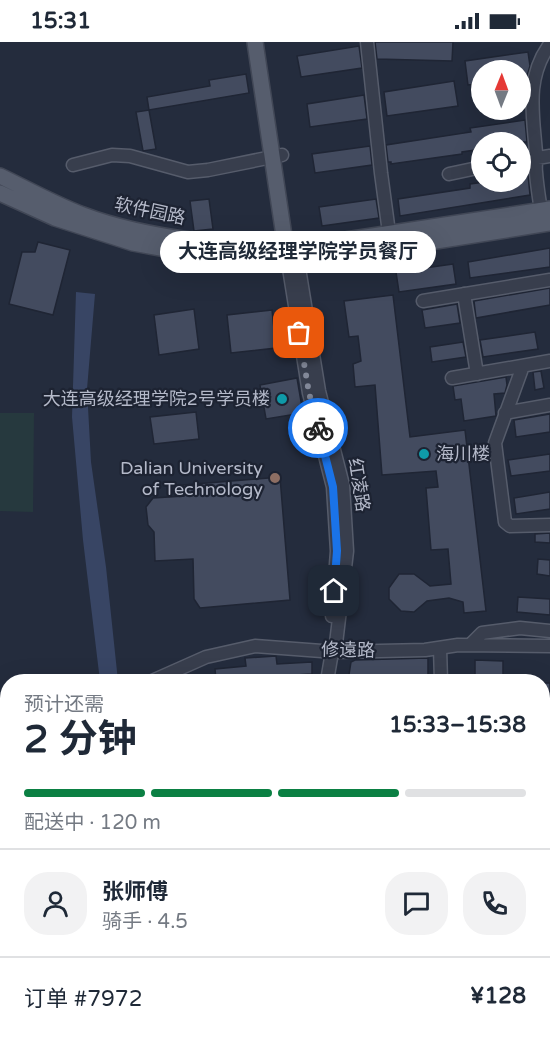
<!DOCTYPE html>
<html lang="zh">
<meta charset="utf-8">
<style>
body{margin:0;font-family:"Varela Round","Noto Sans SC",sans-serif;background:#f2f2f3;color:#1f2937;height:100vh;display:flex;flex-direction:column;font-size:22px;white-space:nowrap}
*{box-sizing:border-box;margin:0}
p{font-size:20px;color:#747a83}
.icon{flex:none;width:33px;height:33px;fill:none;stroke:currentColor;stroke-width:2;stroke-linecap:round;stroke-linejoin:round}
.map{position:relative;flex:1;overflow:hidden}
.side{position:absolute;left:0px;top:632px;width:550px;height:374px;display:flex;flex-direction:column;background:#fff;border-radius:24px 24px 0 0;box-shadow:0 6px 24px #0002}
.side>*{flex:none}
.needle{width:39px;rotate:1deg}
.controls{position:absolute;left:471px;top:18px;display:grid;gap:12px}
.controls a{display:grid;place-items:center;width:60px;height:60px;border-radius:50%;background:#fff;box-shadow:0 6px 24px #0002;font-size:30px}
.pin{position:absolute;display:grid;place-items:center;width:51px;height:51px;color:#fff;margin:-26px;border-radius:12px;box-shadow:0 3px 9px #0006}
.courier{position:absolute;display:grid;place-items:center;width:60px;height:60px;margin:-30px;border:4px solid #1a73e8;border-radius:50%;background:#fff;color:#222;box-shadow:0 2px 8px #0007}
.bubble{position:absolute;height:42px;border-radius:21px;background:#fff;box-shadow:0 6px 24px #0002;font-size:20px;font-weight:700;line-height:42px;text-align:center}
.head em{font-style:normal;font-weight:700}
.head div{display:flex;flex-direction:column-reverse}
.head{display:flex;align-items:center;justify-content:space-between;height:102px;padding:0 24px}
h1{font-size:39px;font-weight:700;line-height:45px}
.bar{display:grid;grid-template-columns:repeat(4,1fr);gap:9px 6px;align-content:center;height:72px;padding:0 24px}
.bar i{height:8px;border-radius:4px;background:#e0e1e3}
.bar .selected{background:#0b8043}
.bar p{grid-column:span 4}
.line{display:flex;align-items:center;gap:15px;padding:0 24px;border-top:2px solid #e0e1e3}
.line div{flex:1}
.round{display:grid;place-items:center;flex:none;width:63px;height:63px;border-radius:24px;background:#f2f2f3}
.status{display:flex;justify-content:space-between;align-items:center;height:42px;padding:0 30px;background:#fff;direction:ltr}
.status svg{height:16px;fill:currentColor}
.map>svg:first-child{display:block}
.green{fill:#26393e}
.water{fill:#384564}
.building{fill:#434b5f;stroke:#1f2534;stroke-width:1.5}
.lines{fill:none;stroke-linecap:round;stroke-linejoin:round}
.minor-casing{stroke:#565c6b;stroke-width:15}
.major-casing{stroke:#414756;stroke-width:18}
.minor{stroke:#383e4d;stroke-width:12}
.major{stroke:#565d6d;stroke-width:15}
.done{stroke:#828898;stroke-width:6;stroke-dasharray:0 10.8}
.route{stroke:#1a73e8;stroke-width:8}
.culture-dot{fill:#0f9aa8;stroke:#1d2332;stroke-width:2}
.education-dot{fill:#8d6e63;stroke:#1d2332;stroke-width:2}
.labels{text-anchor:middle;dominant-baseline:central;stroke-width:4.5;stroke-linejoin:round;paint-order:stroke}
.street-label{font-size:18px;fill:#b4b9c9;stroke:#1d2332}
.poi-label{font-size:18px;fill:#b4b9c9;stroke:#1d2332;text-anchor:end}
</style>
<div class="status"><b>15:31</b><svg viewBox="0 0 49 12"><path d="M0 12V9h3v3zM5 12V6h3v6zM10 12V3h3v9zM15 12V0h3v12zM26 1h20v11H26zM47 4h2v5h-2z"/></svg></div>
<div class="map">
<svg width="550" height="1004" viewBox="0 0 550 1004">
<rect width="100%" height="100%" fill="#242c3d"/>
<path class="green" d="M0 371H34L33 470 0 469Z"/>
<path class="water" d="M76 250 95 252 87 347 91 420 106 525 118 639H100L83 498 72 375Z"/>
<path class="building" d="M375 0H453L452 19 377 17Z
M359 4 362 26 301 35 297 14Z
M528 10 530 24 527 34 520 35V28H482V41L468 43 465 19Z
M246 32 249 51 149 68 147 55 210 44 209 38Z
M454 39 458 64 387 74 384 50Z
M364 53 367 77 310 85 307 62Z
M149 68 156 107 143 109 136 70Z
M525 78 527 100H482V107L462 110V112L391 122V120H388L386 103 471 90 470 86Z
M370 104 372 123 315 131 312 112Z
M528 133 530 153 400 174 398 157 470 146V142L485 140H520V134Z
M209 157 213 187 194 189 190 159Z
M376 157 379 176 322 184 319 165Z
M38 200 70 208 53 273 9 262 22 210H35Z
M550 206V225L470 236 468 220Z
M453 222 456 242 399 250 396 230Z
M550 246V263L476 276 474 259Z
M393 253 410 395 465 388 486 569 464 571 463 560 449 556 427 559 414 570 401 569 389 557V546L399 532H414L430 544 451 542 448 507 431 508 426 446 438 445 436 429 382 433 375 343 355 345 353 322 361 319 358 294 349 295 344 259Z
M457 262 460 281 425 286 422 268Z
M194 267 199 307 159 313 154 273Z
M272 268 276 306 231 311 227 273Z
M535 290 538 307 483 315 480 298Z
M463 300 466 315 432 320 430 305Z
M541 329 544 346 535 348 533 330Z
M506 335 507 343 505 351 494 352 496 374 464 379 461 357 455 358 453 344Z
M297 336 303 371 266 377 260 343Z
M196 370 199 397 154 402 150 375Z
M550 372V390L516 395 514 378Z
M550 412V429L511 434 508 418Z
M280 435 290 558 200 566 194 557 193 517 155 519 154 490 148 483 146 465 153 456 184 454 183 443Z
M550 450V467L516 472 514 456Z
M550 491V501L535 500V492Z
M538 517 550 518V534L537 532Z
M518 555 550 557V573L517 570Z
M276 614 277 622 312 620V632L216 638 215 627 246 624 245 616Z
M428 616V633H389L387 639H348L351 620 355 618Z
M475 618 503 619V639H475Z
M543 641H550V720H543Z
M8 703V767H0V704Z
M8 829V846L0 847V830Z"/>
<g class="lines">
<defs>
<path id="minor" d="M367 0 381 131 390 198
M520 119 550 114
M73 123 112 113 130 114 188 130 208 128 282 113
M449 132 482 125
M542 176C540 161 537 145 536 130 535 123 537 117 536 111 533 72 525 36 550 2
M288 220 309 351 333 445 337 509 332 574
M298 220 319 349 343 443 347 509 335 610
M464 252 477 332
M423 259 550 238
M523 324 495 401 505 480 510 484 550 483
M452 336 550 319
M505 371 550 363
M470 603 482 591 520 586 550 589
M440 606 441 639
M152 639 206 615 255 604 335 610 425 608 458 603 550 604
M327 639 332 610
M0 671H8
M543 776H550
M0 788 8 787
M543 792H550
M544 831 546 944
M8 856 3 857 8 902
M17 998V1004
M89 998 90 1004
M233 998 234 1004
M261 998 265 1004
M327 998 329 1004
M442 998V1004
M165 1004 193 998"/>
<path id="major" d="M255 0 287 214
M0 134C27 147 54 162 83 173 143 196 248 209 313 203L550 167
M0 151 55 176 133 201 198 213 273 220 316 218 550 181"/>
</defs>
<use href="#minor" class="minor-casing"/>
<use href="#major" class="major-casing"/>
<use href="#minor" class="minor"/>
<use href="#major" class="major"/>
</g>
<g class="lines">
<path class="done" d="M299 291 309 351 318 386"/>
<path class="route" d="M318 386 333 445 337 509 334 549"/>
</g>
<g class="culture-dot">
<circle cx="282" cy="357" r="6"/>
<circle cx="424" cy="412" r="6"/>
</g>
<circle class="education-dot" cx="275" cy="436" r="6"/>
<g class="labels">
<g class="street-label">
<text transform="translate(150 169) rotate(12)">软件园路</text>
<text transform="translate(359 443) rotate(81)">红凌路</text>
<text transform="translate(348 608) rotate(1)">修遠路</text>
</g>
<g class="poi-label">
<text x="270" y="357">大连高级经理学院2号学员楼</text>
<text x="436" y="412" text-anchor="start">海川楼</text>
<text x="263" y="426">Dalian University<tspan x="263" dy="21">of Technology</tspan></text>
</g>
</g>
</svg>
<div class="controls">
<a><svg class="needle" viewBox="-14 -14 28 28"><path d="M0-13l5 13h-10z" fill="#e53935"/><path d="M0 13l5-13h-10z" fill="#747a83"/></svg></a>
<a><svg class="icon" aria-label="locate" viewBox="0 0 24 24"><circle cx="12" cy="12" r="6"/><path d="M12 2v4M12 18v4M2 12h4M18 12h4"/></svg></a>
</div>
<div class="pin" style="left:299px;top:291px;background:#ea580c"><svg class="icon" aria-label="bag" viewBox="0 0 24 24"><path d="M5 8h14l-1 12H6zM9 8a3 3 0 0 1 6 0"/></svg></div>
<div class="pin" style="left:334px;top:549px;background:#1f2937"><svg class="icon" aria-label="home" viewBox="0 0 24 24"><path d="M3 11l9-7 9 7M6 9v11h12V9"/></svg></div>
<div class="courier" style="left:318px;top:386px"><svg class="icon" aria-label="bike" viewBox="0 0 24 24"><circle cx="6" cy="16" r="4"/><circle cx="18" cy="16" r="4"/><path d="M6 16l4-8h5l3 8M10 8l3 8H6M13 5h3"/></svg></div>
<div class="bubble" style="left:160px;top:189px;width:276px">大连高级经理学院学员餐厅</div>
<section class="side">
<div class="head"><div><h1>2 分钟</h1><p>预计还需</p></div><em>15:33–15:38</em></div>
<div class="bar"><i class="selected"></i><i class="selected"></i><i class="selected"></i><i></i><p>配送中 · 120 m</p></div>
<div class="line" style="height:108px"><a class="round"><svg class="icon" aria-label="person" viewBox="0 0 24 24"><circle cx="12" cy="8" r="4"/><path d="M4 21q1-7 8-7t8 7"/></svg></a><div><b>张师傅</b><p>骑手 · 4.5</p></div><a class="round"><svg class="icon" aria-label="chat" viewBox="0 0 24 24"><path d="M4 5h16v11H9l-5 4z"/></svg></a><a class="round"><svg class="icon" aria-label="phone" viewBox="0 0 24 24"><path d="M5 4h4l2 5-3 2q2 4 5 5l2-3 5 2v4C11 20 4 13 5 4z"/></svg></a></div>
<div class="line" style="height:78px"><div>订单 #7972</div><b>¥128</b></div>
</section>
</div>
